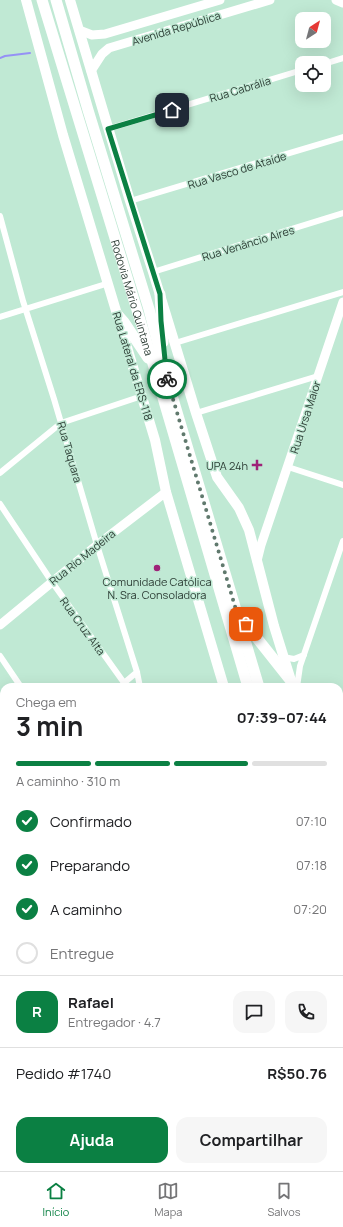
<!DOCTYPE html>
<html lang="pt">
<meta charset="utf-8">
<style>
body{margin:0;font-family:Manrope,sans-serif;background:#f6f6f6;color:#202124;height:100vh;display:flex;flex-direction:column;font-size:15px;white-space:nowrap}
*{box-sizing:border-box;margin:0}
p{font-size:13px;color:#757577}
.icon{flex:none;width:22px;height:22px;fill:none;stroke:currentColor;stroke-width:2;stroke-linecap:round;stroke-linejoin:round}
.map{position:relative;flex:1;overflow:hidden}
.side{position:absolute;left:0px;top:683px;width:343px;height:488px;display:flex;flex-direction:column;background:#fff;border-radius:12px 12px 0 0;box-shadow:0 4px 16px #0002}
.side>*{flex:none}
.needle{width:26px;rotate:36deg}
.fabs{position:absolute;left:295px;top:12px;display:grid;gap:8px}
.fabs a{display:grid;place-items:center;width:36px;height:36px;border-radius:8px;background:#fff;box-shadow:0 4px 16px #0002;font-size:20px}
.pin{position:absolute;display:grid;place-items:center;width:34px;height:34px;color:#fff;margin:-17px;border-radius:8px;box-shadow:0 2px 6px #0006}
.courier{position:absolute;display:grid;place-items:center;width:40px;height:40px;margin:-20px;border:3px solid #0b8043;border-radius:50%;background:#fff;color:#222;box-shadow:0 1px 5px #0007}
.headline em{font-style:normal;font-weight:700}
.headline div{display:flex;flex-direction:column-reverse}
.headline{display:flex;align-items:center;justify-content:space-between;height:68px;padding:0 16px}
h1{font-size:26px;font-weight:700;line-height:30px}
.bar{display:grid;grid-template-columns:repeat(4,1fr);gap:6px 4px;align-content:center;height:48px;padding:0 16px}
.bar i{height:5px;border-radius:3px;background:#e0e0e0}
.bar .on{background:#0b8043}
.bar p{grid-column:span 4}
.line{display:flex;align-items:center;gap:10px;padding:0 16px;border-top:1px solid #e0e0e0}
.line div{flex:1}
.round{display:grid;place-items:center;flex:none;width:42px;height:42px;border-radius:12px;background:#f6f6f6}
ol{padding:0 16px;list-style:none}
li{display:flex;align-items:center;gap:12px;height:44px}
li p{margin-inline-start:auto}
li .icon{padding:4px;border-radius:50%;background:#0b8043;color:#fff;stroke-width:4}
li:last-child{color:#757577}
li i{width:22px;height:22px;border:2px solid #e0e0e0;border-radius:50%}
.primary-button{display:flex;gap:8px;margin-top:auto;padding:8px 16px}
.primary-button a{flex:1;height:46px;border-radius:12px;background:#0b8043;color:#fff;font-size:16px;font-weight:700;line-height:46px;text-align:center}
.primary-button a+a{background:#f6f6f6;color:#202124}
.tabs{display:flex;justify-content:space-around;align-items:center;height:56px;border-top:1px solid #e0e0e0;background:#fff;font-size:11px;color:#757577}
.tabs a{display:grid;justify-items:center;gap:2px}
.tabs .on{color:#0b8043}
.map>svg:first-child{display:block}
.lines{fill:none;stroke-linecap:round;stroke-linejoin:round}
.stream{stroke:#9591f5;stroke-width:2}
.street{stroke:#fff;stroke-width:6}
.secondary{stroke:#fff;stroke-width:9}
.primary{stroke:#fff;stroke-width:10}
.highway{stroke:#fff;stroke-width:11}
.done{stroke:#60796d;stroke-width:4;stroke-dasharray:0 7.2}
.route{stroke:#0b8043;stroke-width:5}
.poi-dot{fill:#9e2278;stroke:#c0e9d4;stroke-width:1.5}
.labels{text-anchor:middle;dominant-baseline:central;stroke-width:3;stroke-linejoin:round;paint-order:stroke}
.street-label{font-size:11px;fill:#2c3d35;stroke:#c0e9d4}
.poi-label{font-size:11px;fill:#2c3d35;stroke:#c0e9d4;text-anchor:end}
</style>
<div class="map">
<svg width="343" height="1171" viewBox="0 0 343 1171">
<rect width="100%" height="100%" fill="#c0e9d4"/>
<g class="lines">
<path class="stream" d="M0 58 5 56 30 53"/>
<path class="street" d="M324 64 343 58
M108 129 302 70
M130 201 343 137
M0 216 23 301 54 399 97 545 137 672 140 687
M153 272 343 213
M0 317 109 283
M175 343 343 292
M196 413 318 376
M288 467 343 485
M0 473 61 423 142 396
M0 504 52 582 127 687
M0 656 21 687
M283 657 294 659 304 655
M124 683 137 672
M297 687 300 666 343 541
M0 871 4 876
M0 1041 4 1038
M0 1134 4 1131
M74 1167 77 1171
M43 1171 49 1167"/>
<path class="secondary" d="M336 0 343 3
M79 30 92 35 105 34 220 0
M91 71 102 54 109 48 270 0
M257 561 261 545 343 302
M0 625 97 545 166 492
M0 769 4 773
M340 799 343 806
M343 841V845
M0 848 4 844
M0 920 4 917
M233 1167 234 1171
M128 1171 132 1167
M144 1171 148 1167
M311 1171 312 1167"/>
<path class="primary" d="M26 0 63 135 155 440 166 492 224 687
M70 0 130 201 153 272 196 413 217 477 239 508 249 530 274 626 293 687
M339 848 343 861
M339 1047 343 1058"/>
<g class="highway">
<path id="s1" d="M42 0 141 323 248 687"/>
<path d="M56 0 88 110 149 309 168 382 259 687"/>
<path d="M160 294 163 342"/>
<path d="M117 314 124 322 148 358"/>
<path d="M241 618 291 681"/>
<path d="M339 941 343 953"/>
<path d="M339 990 343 1002"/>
</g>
</g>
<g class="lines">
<path class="done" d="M167 379 237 613 246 624"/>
<path class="route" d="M167 379 161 321 160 294 108 129 172 110"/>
</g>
<g class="poi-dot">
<path d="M255 459h4v4h4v4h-4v4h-4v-4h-4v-4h4z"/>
<circle cx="157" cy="568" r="4"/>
</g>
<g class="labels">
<g class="street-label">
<text transform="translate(176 28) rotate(-17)">Avenida República</text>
<text transform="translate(240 89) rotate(-17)">Rua Cabrália</text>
<text transform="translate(237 170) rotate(-17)">Rua Vasco de Ataíde</text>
<text transform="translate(248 243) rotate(-17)">Rua Venâncio Aires</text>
<text stroke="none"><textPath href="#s1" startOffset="311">Rodovia Mário Quintana</textPath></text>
<text transform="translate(133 366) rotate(73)">Rua Lateral da ERS-118</text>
<text transform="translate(305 417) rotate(-72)">Rua Ursa Maior</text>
<text transform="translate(70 452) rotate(74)">Rua Taquara</text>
<text transform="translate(82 557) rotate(-39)">Rua Rio Madeira</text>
<text transform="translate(83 626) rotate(54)">Rua Cruz Alta</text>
</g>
<g class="poi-label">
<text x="248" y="465">UPA 24h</text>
<text x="157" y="581" text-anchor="middle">Comunidade Católica<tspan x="157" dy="13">N. Sra. Consoladora</tspan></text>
</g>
</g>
</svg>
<div class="fabs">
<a><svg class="needle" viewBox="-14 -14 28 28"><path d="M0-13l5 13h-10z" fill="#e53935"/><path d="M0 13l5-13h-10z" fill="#757577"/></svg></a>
<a><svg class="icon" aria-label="locate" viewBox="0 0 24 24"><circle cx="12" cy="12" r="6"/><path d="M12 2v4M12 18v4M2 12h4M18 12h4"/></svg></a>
</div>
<div class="pin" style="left:246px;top:624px;background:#ea580c"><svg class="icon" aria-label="bag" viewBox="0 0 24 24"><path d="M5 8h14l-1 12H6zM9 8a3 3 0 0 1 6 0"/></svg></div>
<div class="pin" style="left:172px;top:110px;background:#1f2937"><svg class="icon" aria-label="home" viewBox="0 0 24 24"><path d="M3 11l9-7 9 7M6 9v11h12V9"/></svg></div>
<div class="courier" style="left:167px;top:379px"><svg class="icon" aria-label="bike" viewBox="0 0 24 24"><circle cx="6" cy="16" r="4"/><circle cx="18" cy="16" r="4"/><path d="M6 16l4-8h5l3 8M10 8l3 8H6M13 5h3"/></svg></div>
<section class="side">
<div class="headline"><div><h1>3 min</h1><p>Chega em</p></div><em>07:39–07:44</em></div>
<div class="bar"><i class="on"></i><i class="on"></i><i class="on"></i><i></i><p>A caminho · 310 m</p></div>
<ol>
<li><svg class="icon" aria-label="check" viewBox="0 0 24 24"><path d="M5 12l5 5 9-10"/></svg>Confirmado<p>07:10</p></li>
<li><svg class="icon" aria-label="check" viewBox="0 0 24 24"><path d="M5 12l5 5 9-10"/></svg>Preparando<p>07:18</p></li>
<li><svg class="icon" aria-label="check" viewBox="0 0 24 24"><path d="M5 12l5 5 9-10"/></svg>A caminho<p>07:20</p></li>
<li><i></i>Entregue</li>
</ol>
<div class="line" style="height:72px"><b class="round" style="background:#0b8043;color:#fff">R</b><div><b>Rafael</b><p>Entregador · 4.7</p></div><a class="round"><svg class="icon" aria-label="chat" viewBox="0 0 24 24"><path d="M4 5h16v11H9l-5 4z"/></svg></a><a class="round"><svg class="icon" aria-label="phone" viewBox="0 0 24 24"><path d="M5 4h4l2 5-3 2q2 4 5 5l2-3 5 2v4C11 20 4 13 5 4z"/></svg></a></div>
<div class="line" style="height:52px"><div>Pedido #1740</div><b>R$50.76</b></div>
<div class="primary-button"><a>Ajuda</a><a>Compartilhar</a></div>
</section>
</div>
<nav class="tabs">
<a class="on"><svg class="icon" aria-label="home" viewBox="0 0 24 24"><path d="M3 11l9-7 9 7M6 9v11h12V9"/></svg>Início</a>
<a><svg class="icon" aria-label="map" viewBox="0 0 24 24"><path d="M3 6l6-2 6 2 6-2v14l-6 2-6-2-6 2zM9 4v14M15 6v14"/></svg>Mapa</a>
<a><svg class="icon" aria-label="saved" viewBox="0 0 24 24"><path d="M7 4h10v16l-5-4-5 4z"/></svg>Salvos</a>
</nav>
